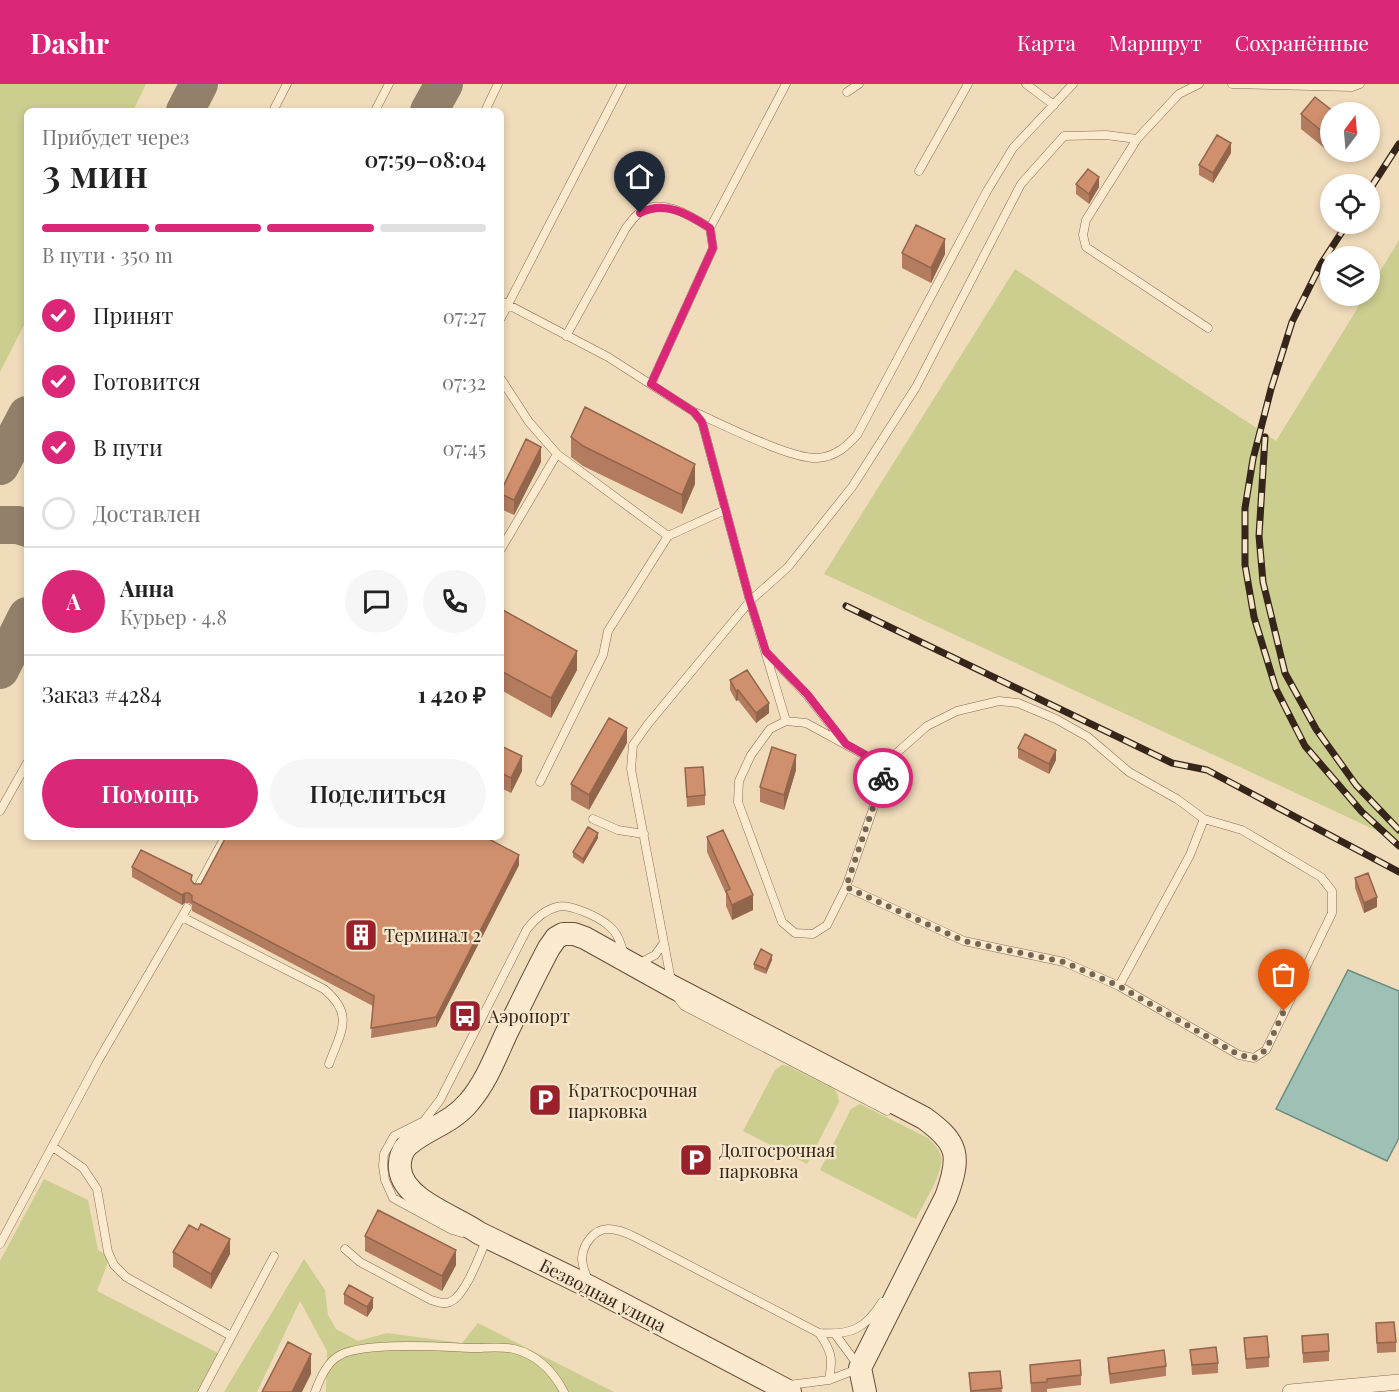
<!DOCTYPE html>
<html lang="ru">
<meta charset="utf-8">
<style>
body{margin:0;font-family:"Playfair Display",serif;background:#f6f6f6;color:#222;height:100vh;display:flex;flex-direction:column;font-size:22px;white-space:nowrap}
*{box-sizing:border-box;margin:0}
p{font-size:20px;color:#767676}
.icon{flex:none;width:33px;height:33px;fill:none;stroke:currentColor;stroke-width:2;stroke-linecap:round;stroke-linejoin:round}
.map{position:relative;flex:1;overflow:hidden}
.drawer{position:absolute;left:24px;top:24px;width:480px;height:732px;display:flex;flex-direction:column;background:#fff;border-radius:9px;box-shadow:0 3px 9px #0003}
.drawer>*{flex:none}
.needle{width:39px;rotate:16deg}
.tools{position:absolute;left:1320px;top:18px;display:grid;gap:12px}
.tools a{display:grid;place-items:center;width:60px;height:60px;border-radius:50%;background:#fff;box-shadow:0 3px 9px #0003;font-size:30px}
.pin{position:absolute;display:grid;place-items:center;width:51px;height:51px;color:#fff;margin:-62px -26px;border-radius:50% 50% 50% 0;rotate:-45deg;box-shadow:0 0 6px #0007}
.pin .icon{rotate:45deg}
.courier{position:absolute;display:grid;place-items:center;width:60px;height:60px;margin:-30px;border:4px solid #db2777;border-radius:50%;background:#fff;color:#222;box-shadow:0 2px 8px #0007}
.summary em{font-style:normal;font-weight:600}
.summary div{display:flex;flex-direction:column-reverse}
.summary{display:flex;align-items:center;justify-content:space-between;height:102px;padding:0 18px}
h1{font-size:39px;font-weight:600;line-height:45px}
.bar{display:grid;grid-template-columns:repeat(4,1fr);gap:9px 6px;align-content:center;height:72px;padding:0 18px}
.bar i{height:8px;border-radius:4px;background:#e0e0e0}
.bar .selected{background:#db2777}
.bar p{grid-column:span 4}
.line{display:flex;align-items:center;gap:15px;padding:0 18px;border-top:2px solid #e0e0e0}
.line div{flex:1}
.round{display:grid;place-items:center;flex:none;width:63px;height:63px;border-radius:32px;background:#f6f6f6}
ol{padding:0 18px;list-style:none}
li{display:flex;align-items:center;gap:18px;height:66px}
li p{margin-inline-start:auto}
li .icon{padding:6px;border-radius:50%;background:#db2777;color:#fff;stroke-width:4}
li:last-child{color:#767676}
li i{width:33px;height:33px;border:3px solid #e0e0e0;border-radius:50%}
.action{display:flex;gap:12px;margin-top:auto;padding:12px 18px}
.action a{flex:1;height:69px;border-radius:36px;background:#db2777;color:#fff;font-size:24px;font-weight:600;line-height:69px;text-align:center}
.action a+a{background:#f6f6f6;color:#222}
header{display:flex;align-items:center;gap:36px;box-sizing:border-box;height:84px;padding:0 30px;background:#db2777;color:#fff}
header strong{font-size:28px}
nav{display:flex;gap:33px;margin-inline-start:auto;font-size:21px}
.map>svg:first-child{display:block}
.green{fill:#cbce8f}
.water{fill:#9fc0b4;stroke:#678e81;stroke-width:1.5}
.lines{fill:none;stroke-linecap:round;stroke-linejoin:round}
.taxiway{stroke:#93806a;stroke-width:38}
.lane-casing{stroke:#876c54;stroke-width:9}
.street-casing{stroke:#876c54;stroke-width:16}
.secondary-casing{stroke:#694d38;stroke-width:24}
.lane{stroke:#fbeace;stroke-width:8}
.street{stroke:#fbeace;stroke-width:15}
.secondary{stroke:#fbeace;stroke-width:22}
.rail-casing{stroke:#36251a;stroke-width:7}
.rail{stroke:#f7e7ca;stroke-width:4.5;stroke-dasharray:14;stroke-linecap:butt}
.wall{fill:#b37c5f}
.shaded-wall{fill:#92654d}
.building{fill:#d0906e;stroke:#92654d;stroke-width:1.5}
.done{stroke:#776552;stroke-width:6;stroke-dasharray:0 10.8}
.route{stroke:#db2777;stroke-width:8}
.labels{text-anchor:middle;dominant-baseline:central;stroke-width:4.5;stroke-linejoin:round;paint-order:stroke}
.poi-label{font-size:18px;fill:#36251a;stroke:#f7e7ca;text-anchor:start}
.street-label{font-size:18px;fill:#36251a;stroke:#f7e7ca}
</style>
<header>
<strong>Dashr</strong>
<nav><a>Карта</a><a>Маршрут</a><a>Сохранённые</a></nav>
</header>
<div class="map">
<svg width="1399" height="1308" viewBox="0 0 1399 1308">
<rect width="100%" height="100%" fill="#f0dcbb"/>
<path class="green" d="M0 0H146L133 27H27V235L0 288Z
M1399 156V757L824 490 1015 185 1276 357 1365 212H1370V204Z
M782 981 788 982 834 1005 838 1011 839 1018 807 1080 743 1047 775 986Z
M860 1020 928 1054C933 1059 940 1066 941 1073 944 1089 923 1120 916 1135L820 1086 851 1025Z
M44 1095 88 1116 98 1166 110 1173 97 1207 218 1269 197 1308H0V1177Z
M304 1175 325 1206 328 1231 336 1245 358 1257 387 1249 462 1259 478 1239 614 1308H326L327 1267 300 1217 257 1308H224Z"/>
<path class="water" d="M1348 886 1399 907V1054L1387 1077 1276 1025Z"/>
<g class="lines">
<path class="taxiway" d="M185 27 199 0
M429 27 444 0
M0 382 27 331
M0 441H18L27 444
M0 586 27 532"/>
<defs>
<path id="lane" d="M1026 0 1054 21
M1232 0 1352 3 1360 0
M847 8 859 0
M273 27 287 0
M375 27 389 0
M485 27 498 0
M1137 55 1086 136 1083 151 1086 163 1208 244
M919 87 968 0
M501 217 608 273 694 328 702 338 750 517 786 637
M501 234 622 0
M566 252 626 144C630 139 634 133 639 129 661 112 691 132 710 144
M501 295 529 338 557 370 668 452
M651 300 713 164 710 144 786 0
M694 328C722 340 790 375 817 374 835 373 846 363 857 351L987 107 1013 64 1073 0
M501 465 557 370
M767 569 807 611 843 657
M786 637 806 639 883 681V696L846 803 827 841 813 850 795 849 782 838 738 718 739 697 751 671 770 645Z
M540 698 603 571 608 547 668 452 725 426
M0 727 27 679
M593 735 618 746 644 750
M846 803 964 857 1064 878 1119 902 1239 971 1254 974 1266 966 1332 829V807L1321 793 1242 746 1204 735 1177 715 1129 688 1088 653 1056 635 1018 619 999 617 957 627 927 642 883 681
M197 805 225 753
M182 833 324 905C355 931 341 947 329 980
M640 879 655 871 663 860
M671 896 631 685 633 661 648 640 750 517 788 483 852 403 916 303 1021 100 1064 52 1106 51 1137 55 1179 10 1199 0
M1119 902 1190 771 1204 735
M677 913 684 922 887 1027
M53 1063 83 1084 97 1105 108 1168 114 1181 126 1193 231 1252
M462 1149 452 1146 393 1114 385 1096 383 1082 384 1070 394 1052 424 1037 440 1016 527 845C535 835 544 826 557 823 569 819 599 833 609 842 618 849 621 860 624 871
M0 1160 98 977 187 824
M345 1165 360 1178 431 1216C438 1218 444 1221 450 1218 466 1211 480 1170 487 1154
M588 1196C585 1189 582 1182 582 1174 583 1160 594 1145 608 1145 618 1145 627 1149 635 1153L819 1249C850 1251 865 1246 882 1218
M819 1249C832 1268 833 1274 829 1296
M789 1301 829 1296 860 1284 835 1250
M202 1308 274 1172
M315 1308C319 1297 326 1280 337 1273 359 1257 443 1263 473 1264 485 1264 502 1262 514 1265 538 1271 553 1287 564 1308"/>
<path id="street" d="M1290 1308 1399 1298"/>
<path id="secondary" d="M790 1308 592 1204 479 1149C455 1132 403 1116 400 1085 399 1076 402 1065 409 1060 428 1044 452 1039 469 1018 486 998 495 974 506 950 520 921 534 892 549 864L556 854 563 850H574L585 854 673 903 924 1034C959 1059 961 1072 946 1113L860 1284 865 1308"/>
</defs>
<use href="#lane" class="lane-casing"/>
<use href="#street" class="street-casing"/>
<use href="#secondary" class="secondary-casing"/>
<use href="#lane" class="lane"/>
<use href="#street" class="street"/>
<use href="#secondary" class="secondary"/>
<defs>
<path id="rail" d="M1370 105 1399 60
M1347 140 1321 180 1292 238 1271 305 1253 375 1245 424V481L1254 533 1276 605 1305 662 1362 728 1399 762
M1265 353 1259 452 1263 498 1285 589 1316 645 1356 701 1399 746
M846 522 1172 679 1207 686 1399 788"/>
</defs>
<use href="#rail" class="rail-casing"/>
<use href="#rail" class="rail"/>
</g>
<path class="wall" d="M1330 28V68H1344L1338 75 1301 45V30Z
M1231 69 1213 99 1199 91V81Z
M1076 100 1099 103 1089 120 1076 110Z
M902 169 945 170 931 199 902 184Z
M571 353 695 400 682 430 583 382 571 373Z
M541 378 514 431 501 425V407Z
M501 525 577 586 551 634 501 606Z
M730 596 769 629 756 639 738 616 736 617 730 606Z
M627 659 589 726 571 716V700Z
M501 662 522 687 511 709 501 704Z
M1018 664 1056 676 1049 690 1018 674Z
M685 684 705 711V721L687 723Z
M796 686 784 726 760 718V703Z
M707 753 753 826 732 836 726 822V810L707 768Z
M598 754 583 780 573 773V768Z
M519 781 436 943 371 954 373 922 192 827V821L189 819H185L182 821 132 793V783L192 797 194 800Z
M1355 794 1377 823 1364 829 1355 804Z
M772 876 766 890 754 885V880Z
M198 1146 230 1170 211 1205 173 1183V1168Z
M365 1152 456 1181 442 1207 365 1167Z
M344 1210 373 1224 367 1233 344 1220Z
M1376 1239 1396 1258V1268L1377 1269Z
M1302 1252 1329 1267V1277L1303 1279Z
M1244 1254 1269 1273V1283L1246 1285Z
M1190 1266 1218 1279V1289L1192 1291Z
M1108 1274 1166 1282V1292L1110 1300 1108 1284Z
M1030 1281 1081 1291V1301L1047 1305V1308H1031Z
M1000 1287 1002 1308H970L969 1289Z"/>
<path class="shaded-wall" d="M1231 59V69L1213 99V89Z
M1338 68H1344L1338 75Z
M1099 93V103L1089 120V110Z
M945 155V170L931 199V184Z
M541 363V378L514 431V416Z
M695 380V400L682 430V411Z
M577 567V586L551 634V614Z
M738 606V616L736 617V607Z
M769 619V629L756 639V629Z
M627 644V659L589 726V711Z
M1056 666V676L1049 690V680Z
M796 671V686L784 726V711Z
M522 672V687L511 709V694Z
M598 749V754L583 780V775Z
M519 771V781L436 943V933Z
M185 809V819L182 821V811Z
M753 811V826L732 836V821Z
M1377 813V823L1364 829V819Z
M772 871V876L766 890V885Z
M230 1155V1170L211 1205V1190Z
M456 1166V1181L442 1207V1192Z
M373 1214V1224L367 1233V1223Z
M311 1270V1290L302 1308H292Z"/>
<path class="building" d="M1315 13 1334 28H1330V54L1301 30Z
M1217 51 1231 59 1213 89 1199 81Z
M1088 85 1099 93 1089 110 1076 100Z
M916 141 945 155 931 184 902 169Z
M585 323 695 380 682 411 583 362 571 353Z
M526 355 541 363 514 416 501 410V407Z
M501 525 577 567 551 614 501 587Z
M747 586 769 619 756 629 738 606 736 607 730 596Z
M609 634 627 644 589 711 571 700Z
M1025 650 1056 666 1049 680 1018 664Z
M501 662 522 672 511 694 501 689Z
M772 663 796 671 784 711 760 703Z
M703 683 705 711 687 713 685 684Z
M588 743 598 749 583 775 573 768Z
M723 746 753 811 732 821 726 807 730 805 707 753Z
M226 753H485L519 771 436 933 371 944 374 912 192 817V812L189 809H185L182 811 132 783 141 766 192 791 191 796 194 800H201Z
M1368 789 1377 813 1364 819 1355 794Z
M761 865 772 871 766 885 754 880Z
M378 1126 456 1166 442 1192 365 1152Z
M201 1140 230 1155 211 1190 173 1168 189 1141 198 1146Z
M349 1201 373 1214 367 1223 344 1210Z
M1394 1238 1396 1258 1377 1259 1376 1239Z
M1328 1250 1329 1267 1303 1269 1302 1252Z
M1267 1252 1269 1273 1246 1275 1244 1254Z
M288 1258 311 1270 292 1308H262Z
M1216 1263 1218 1279 1192 1281 1190 1266Z
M1164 1266 1166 1282 1110 1290 1108 1274Z
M1080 1276 1081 1291 1047 1295V1298L1031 1299 1030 1281Z
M1000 1287 1002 1304 971 1307 969 1289Z"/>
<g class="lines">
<path class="done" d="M883 694 846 803 964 857 1064 878 1119 902 1239 971 1254 974 1266 966 1284 927"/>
<path class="route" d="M640 129C665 116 688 130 710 144L713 164 651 300 694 328 702 338 750 517 766 568 807 610 846 660 883 681V694"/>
</g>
<defs>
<symbol id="building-square" viewBox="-11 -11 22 22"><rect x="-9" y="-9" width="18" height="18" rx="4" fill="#9a212b" stroke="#f7e7ca"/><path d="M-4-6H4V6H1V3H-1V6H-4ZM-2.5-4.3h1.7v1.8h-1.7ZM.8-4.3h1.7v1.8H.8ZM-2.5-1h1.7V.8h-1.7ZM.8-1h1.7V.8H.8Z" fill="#fff"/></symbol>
<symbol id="bus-square" viewBox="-11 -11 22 22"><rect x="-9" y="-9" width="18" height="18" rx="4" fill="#9a212b" stroke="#f7e7ca"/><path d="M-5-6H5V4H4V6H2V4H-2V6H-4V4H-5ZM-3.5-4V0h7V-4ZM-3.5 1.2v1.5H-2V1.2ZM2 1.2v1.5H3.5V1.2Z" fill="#fff"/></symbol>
<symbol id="parking-square" viewBox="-11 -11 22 22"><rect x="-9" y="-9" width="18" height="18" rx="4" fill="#9a212b" stroke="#f7e7ca"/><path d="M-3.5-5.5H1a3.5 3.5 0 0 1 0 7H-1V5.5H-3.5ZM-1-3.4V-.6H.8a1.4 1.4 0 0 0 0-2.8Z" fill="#fff"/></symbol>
</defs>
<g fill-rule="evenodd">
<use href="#building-square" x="342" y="832" width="38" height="38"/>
<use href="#bus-square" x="446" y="913" width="38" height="38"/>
<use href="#parking-square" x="526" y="997" width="38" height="38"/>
<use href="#parking-square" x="677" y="1057" width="38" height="38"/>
</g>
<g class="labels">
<g class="poi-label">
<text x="384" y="851">Терминал 2</text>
<text x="488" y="932">Аэропорт</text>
<text x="568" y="1006">Краткосрочная<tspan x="568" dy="21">парковка</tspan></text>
<text x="719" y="1066">Долгосрочная<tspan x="719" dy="21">парковка</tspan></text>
</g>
<g class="street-label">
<text transform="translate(603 1211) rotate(27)">Безводная улица</text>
</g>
</g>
</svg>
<div class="tools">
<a><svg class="needle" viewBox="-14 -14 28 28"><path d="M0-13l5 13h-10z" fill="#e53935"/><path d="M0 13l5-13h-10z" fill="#767676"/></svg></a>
<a><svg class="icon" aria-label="locate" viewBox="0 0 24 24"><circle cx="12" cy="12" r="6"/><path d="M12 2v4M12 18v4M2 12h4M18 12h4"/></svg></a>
<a><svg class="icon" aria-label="layers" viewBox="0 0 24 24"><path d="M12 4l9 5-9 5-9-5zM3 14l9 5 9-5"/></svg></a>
</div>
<div class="pin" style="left:1284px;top:927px;background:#ea580c"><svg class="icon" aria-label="bag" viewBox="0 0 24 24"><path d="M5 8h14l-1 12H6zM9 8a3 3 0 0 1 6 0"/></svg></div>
<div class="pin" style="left:640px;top:129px;background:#1f2937"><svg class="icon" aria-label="home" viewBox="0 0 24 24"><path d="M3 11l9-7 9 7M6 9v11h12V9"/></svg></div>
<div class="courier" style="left:883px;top:694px"><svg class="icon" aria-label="bike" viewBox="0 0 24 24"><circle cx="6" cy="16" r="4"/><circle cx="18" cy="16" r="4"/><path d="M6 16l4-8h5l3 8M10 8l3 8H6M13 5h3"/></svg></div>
<section class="drawer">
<div class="summary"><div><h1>3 мин</h1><p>Прибудет через</p></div><em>07:59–08:04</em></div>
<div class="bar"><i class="selected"></i><i class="selected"></i><i class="selected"></i><i></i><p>В пути · 350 m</p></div>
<ol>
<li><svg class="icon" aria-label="check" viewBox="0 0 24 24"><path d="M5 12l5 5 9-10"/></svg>Принят<p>07:27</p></li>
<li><svg class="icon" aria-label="check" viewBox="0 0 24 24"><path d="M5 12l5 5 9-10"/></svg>Готовится<p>07:32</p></li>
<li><svg class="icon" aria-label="check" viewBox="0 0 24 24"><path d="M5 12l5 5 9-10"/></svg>В пути<p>07:45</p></li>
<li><i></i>Доставлен</li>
</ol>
<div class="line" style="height:108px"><b class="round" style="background:#db2777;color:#fff">А</b><div><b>Анна</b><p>Курьер · 4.8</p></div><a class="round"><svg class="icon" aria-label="chat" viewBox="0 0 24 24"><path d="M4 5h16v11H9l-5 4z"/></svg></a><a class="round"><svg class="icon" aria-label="phone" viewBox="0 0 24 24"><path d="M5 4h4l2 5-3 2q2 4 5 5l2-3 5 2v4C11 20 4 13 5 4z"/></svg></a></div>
<div class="line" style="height:78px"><div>Заказ #4284</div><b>1 420 ₽</b></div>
<div class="action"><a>Помощь</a><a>Поделиться</a></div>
</section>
</div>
